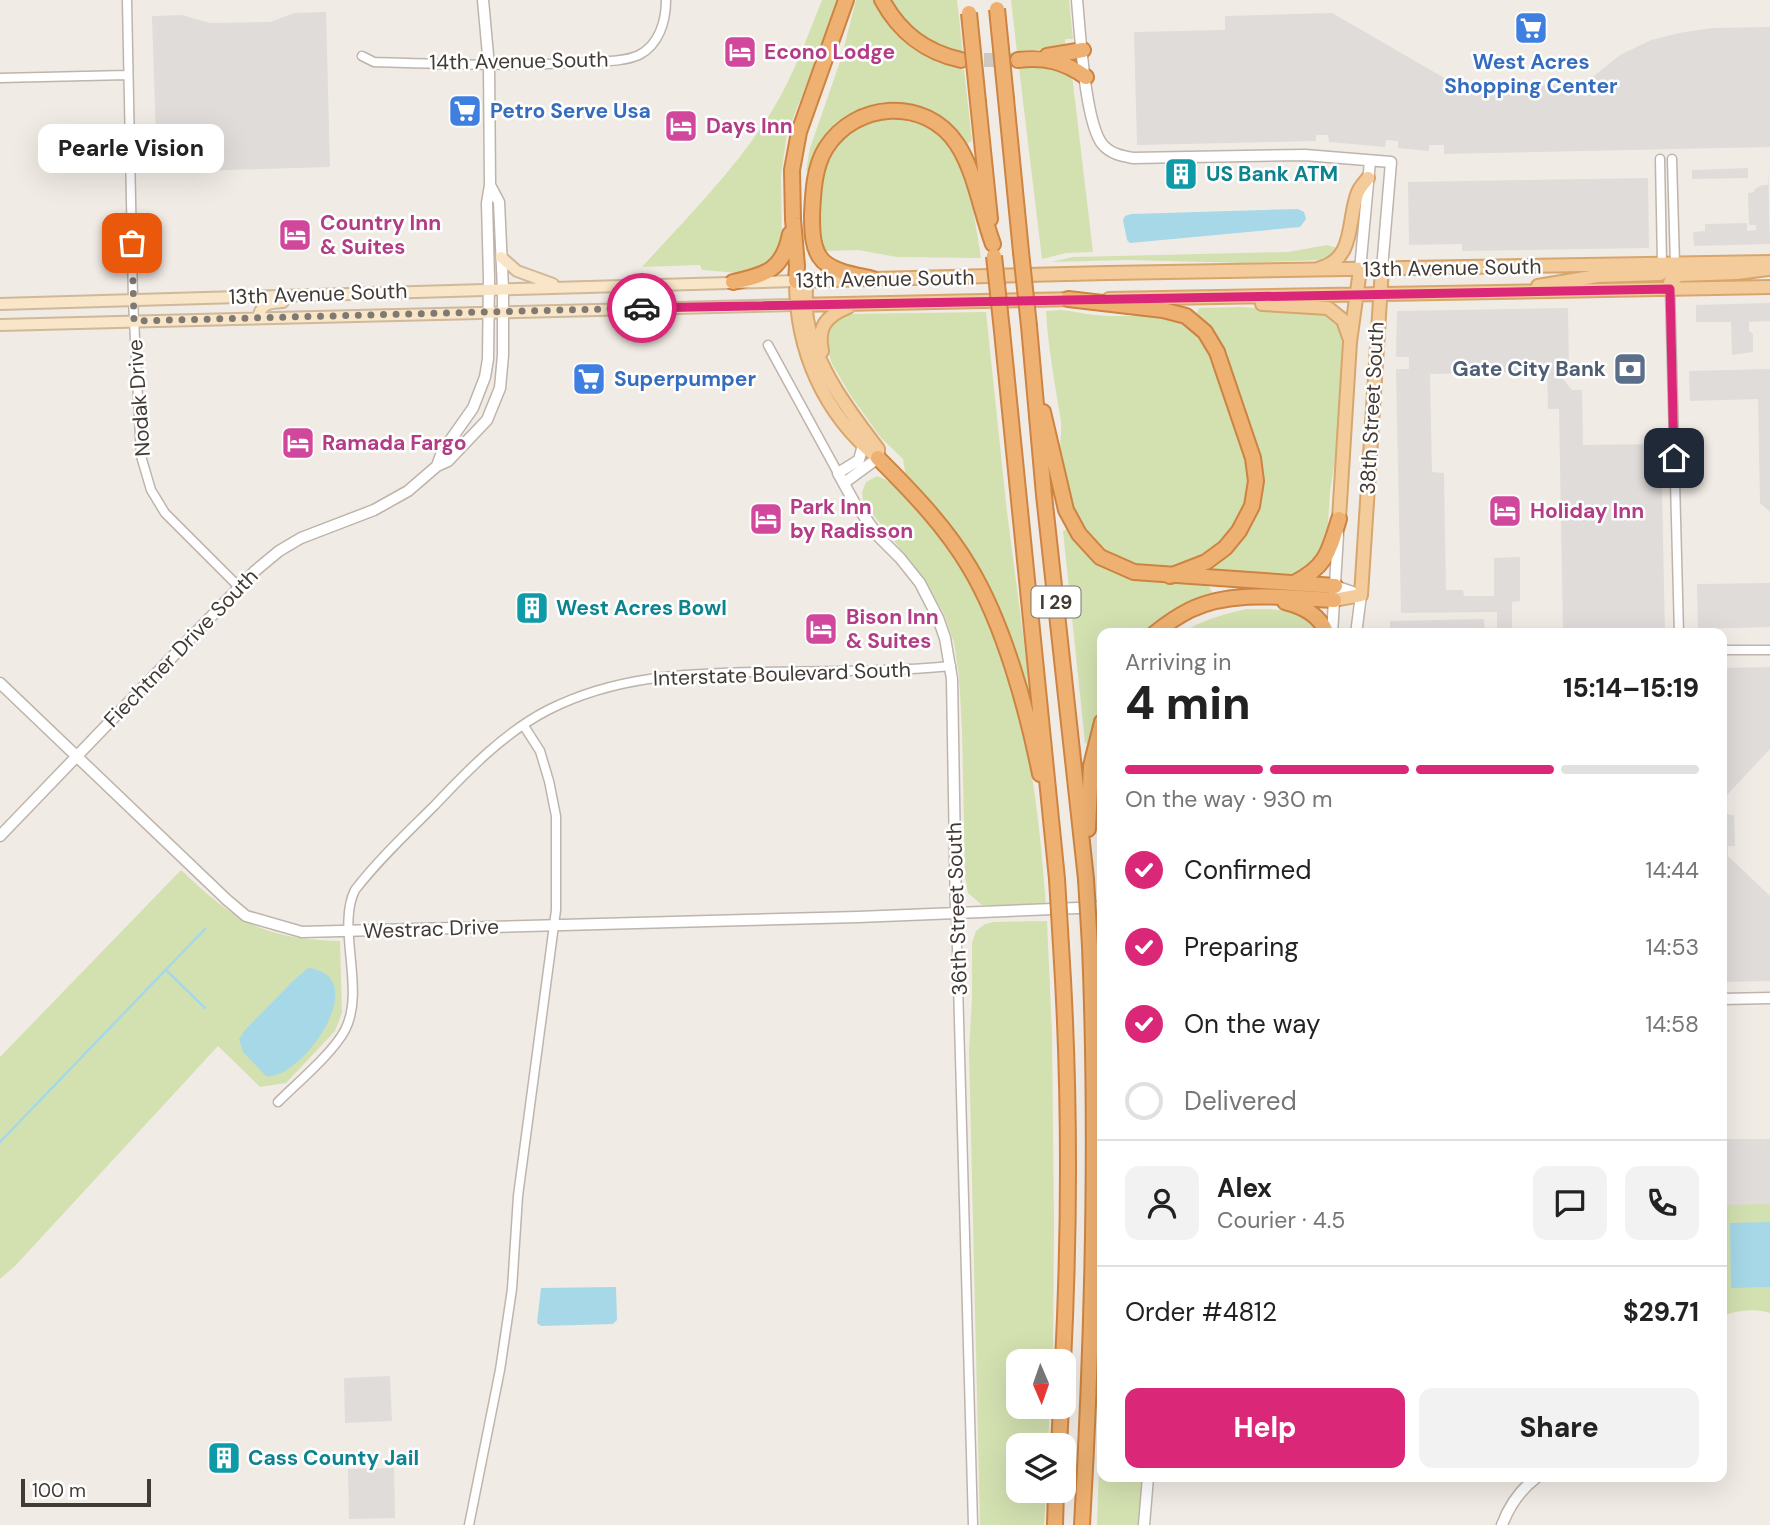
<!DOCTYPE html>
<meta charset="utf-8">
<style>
body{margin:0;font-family:"DM Sans",sans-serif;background:#f2f2f2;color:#222;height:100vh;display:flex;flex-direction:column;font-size:26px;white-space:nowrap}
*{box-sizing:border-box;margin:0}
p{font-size:23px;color:#767676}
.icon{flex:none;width:38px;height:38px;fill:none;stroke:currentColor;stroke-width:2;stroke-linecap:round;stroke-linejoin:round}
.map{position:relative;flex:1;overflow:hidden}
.details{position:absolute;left:1097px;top:628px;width:630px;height:854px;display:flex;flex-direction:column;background:#fff;border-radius:14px;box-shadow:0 7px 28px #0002}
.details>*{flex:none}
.needle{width:46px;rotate:178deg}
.buttons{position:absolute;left:1006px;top:1349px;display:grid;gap:14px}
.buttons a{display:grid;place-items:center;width:70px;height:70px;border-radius:14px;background:#fff;box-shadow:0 7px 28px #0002;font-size:35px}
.scale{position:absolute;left:21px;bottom:18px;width:130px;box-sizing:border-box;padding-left:7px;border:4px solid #423b35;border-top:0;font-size:19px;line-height:24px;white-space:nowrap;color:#423b35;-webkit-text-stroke:5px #fff;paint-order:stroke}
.pin{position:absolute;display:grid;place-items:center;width:60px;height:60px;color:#fff;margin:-30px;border-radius:14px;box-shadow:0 4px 10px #0006}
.courier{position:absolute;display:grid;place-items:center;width:70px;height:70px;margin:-35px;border:5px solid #db2777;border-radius:50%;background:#fff;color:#222;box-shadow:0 2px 9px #0007}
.bubble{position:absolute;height:49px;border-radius:14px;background:#fff;box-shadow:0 7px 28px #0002;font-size:23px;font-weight:800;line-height:49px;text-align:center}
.head em{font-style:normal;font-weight:800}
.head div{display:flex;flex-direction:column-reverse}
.head{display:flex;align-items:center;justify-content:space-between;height:119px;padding:0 28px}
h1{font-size:46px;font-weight:800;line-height:52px}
.bar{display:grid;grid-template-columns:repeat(4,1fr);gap:10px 7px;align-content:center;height:84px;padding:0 28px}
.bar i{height:9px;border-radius:5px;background:#e0e0e0}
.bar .on{background:#db2777}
.bar p{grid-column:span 4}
.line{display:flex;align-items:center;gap:18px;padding:0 28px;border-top:2px solid #e0e0e0}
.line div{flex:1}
.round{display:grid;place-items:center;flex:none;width:74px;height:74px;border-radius:14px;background:#f2f2f2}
ol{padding:0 28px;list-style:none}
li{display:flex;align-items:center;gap:21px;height:77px}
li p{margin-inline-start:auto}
li .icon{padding:7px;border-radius:50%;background:#db2777;color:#fff;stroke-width:4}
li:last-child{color:#767676}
li i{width:38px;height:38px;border:4px solid #e0e0e0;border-radius:50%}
.action{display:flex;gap:14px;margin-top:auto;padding:14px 28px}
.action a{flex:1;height:80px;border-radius:14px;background:#db2777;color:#fff;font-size:28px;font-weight:800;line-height:80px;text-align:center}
.action a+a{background:#f2f2f2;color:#222}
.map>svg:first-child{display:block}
.green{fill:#d3e1b1}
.parking{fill:#dfdcda}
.water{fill:#a6d8e8}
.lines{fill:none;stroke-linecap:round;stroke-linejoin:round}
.stream{stroke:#a6d8e8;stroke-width:2.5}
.motorway-tunnel{stroke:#cec8c2;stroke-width:14;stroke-dasharray:14 7;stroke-linecap:butt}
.minor-casing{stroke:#beb4ac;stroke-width:11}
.tertiary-casing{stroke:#beb4ac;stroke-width:13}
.secondary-casing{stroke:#cfb99b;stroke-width:14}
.primary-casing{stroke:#d7a66d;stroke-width:16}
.motorway-casing{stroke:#cd8442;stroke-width:18}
.minor{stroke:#fff;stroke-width:8}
.tertiary{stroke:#fff;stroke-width:10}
.secondary{stroke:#f9e5c7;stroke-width:10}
.primary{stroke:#f4cc9b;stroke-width:12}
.motorway{stroke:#efb171;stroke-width:14}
.motorway-bridge-casing{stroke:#cd8442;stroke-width:18;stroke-linecap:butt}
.motorway-bridge{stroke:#efb171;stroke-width:14}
.done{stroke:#7f7973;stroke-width:7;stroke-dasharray:0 12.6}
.route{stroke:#db2777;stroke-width:9}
.labels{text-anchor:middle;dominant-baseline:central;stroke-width:5;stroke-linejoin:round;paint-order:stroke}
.shield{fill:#fff;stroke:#7b7672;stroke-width:2}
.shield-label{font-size:19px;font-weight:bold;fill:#423b35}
.hotel-label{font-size:21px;font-weight:bold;fill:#b23c85;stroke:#fff;text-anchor:start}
.street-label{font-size:21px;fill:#423b35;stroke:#fff}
.shop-label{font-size:21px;font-weight:bold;fill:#366cbe;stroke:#fff;text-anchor:start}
.culture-label{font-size:21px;font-weight:bold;fill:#0d838f;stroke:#fff;text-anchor:start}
.service-label{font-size:21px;font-weight:bold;fill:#4e5e75;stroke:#fff;text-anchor:end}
</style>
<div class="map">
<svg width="1770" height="1525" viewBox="0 0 1770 1525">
<rect width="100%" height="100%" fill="#f1ebe5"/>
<path class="green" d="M822 0H839L787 134 781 175 782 244C770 282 733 272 702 270L700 265 642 267C688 216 738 167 773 109 794 75 807 37 822 0Z
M856 0H874C890 39 925 61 964 70L972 141 967 144C941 107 897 89 855 112 845 117 836 124 830 133 823 144 818 159 812 172L806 171 810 148 841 59Z
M889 0H957L963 53C922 42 913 35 889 0Z
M1011 0H1069L1073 39H1065V47L1017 52Z
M1053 65 1072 75 1093 252 1066 253 1042 259 1019 68Z
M892 114 936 128 955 150 968 178 981 258 897 257 858 250 825 251C813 204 818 138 870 117 876 115 885 115 892 114Z
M1327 245 1337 248 1331 256 1317 260 1246 263 1127 260 1051 262 1073 257 1288 252Z
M1240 307 1323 312 1339 323 1344 333 1340 428 1330 492 1327 539 1320 557 1303 575 1279 580 1212 574 1210 567 1261 487 1196 316 1199 308Z
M1061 310C1078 312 1094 316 1111 316 1156 317 1185 307 1210 354 1221 385 1252 456 1249 486 1239 586 1105 597 1070 506 1065 493 1061 473 1060 459 1059 447 1062 434 1061 422 1055 384 1048 348 1046 311Z
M986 312 1007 512 1031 696 1026 698 992 595 972 556 940 513 906 477 903 459 881 438 851 396 832 364 825 343V334L831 321 846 314Z
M877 476C903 485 920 507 936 528 1019 634 1036 774 1046 905H982L968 893 965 876 962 730 959 676 954 643 944 614 925 580 863 502 862 492 866 482Z
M1068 529C1112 587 1141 580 1208 585L1214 596 1147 633 1102 634V701L1091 744 1085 743 1063 531Z
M1247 609C1280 609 1299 607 1321 634H1179C1201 621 1222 614 1247 609Z
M1102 750V891C1099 844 1091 796 1102 750Z
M181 870C236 922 263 939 340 941L342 1013 335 1031 286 1083 260 1087 218 1046 15 1266 0 1279V1057Z
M1047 921 1052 1033 1054 1223 1053 1361 1018 1362V1407H1050L1048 1445 1018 1446V1491H1046L1044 1525H980L969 1050 972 998V943L976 931 985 924 993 922Z
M1722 1204H1770V1313C1754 1308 1738 1310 1722 1316Z
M1102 1373V1477H1142L1139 1525H1097Z"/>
<path class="parking" d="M326 12 330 167 157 172 152 16 182 15 210 23 270 22 295 13Z
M1332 13 1460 87 1584 84 1620 55 1651 40 1679 33 1712 28 1770 27V147L1444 154V145H1429V151L1398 148V141L1386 140 1385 147 1329 142 1328 135H1316V141L1137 145 1134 32 1225 30V16Z
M1748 168V178L1692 179V170Z
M1768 168 1770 244 1694 246 1693 232 1705 231V224L1747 223V231L1756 230V225H1749L1748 193 1754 192 1755 189 1762 185H1769Z
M1648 178 1649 248 1462 251V244L1409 245 1408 182Z
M1770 303V321L1749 322V331L1753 334V352L1732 355 1731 322H1696V305Z
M1568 308 1569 371H1563V379L1572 390H1582L1583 445 1661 444 1665 633H1563L1559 409H1548L1547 372 1543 368H1529L1525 372 1430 374 1432 472 1444 473 1446 590H1463L1464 596H1494V558L1520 557V601L1512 602V633H1497V612L1401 613 1396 369H1409V357H1396L1397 311Z
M1770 369V512L1760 503 1758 399 1690 401 1689 371Z
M1770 583V627L1698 629 1697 584Z
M1484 619 1485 633H1390V621Z
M1770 667V749L1727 795V814L1734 815 1735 846H1728V856L1770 896V981L1722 982V668Z
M1722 1139H1770V1204L1722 1205Z
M390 1376 392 1421 345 1423 344 1378Z
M394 1468 395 1518 349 1519 348 1469Z"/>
<path class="water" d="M1298 209 1304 212 1306 219 1300 227 1130 243 1127 240 1123 220 1125 216 1131 214Z
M308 968C376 976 300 1082 266 1076L243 1052 239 1039 245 1030 293 981Z
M1770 1222V1287L1731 1288 1730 1223Z
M616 1287 617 1320 613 1324 541 1326 537 1323 541 1288Z"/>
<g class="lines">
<path class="stream" d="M167 971 205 1008
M0 1142 205 929"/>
<path class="motorway-tunnel" d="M963 60H1018"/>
<defs>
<path id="minor" d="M127 0 133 300 141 456 151 490 165 513 238 586
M362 56 374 62C445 64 515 67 585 62 601 61 624 62 639 55 659 45 666 21 666 0
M0 78 127 75
M1660 159 1662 264
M1672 159 1675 264
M1670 289 1679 634
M768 345 838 473
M1722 650H1770
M956 912 973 1525
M278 1102C297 1083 333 1053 345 1030 366 990 336 927 355 890 378 860 408 832 435 805 468 770 505 732 548 710 615 676 686 673 760 672 823 671 887 672 951 666
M469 1525 500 1370 512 1289 518 1196 556 910V816L549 781 540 751 524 726"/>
<path id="tertiary" d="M1077 0C1080 31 1085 125 1103 145 1111 154 1122 156 1133 158L1305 155 1391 162 1382 269
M1360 270 1370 161
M863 445 859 460 838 473 854 502 879 537 900 558 920 583 938 618 945 638 952 679 956 912
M437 466 442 452 473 408 485 377 488 359 489 278 487 203 490 185 489 66 483 0
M844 483 878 458
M1335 586 1361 595 1356 634
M1332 634 1338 534
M0 683 227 900 246 916 302 932 858 917 1102 907
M0 836 255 571 279 551 301 538 374 510 408 491 437 466 448 461 487 420 500 388 503 355V289L499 202 490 185
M1722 999 1770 998
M1144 1525 1148 1477
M1502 1525C1509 1506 1521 1489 1537 1477"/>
<path id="secondary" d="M501 257 517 271 553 284
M0 304 796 281
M258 317C262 303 269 303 283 302
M0 325 796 305"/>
<path id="primary" d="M1320 268C1356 259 1347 218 1358 192 1360 187 1365 182 1368 178
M806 281C806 294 805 307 807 319 816 368 849 411 878 449V457
M1538 286 1597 276 1660 274 1675 264
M1670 289V282L1679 275 1737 273 1768 269
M1109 299 1770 287
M1262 304 1328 308 1343 320 1349 337
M796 305 1077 299
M822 351C817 327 826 316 848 307
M878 458C824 414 796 351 796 281L1108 273 1770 262
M1339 519 1350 342 1360 270
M1334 600 1361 595 1382 269"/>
<path id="motorway" d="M882 0C900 33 925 52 961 60
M1047 56 1083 50
M1018 60C1045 57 1063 61 1086 77
M1006 99 1021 252
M978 102 990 219
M873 279C857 275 836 273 823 261 812 250 812 230 812 215 813 193 814 167 826 148 855 102 925 96 957 144 975 171 981 212 993 244
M796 281 797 266 793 219 792 170 799 132 846 0
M733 282C766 275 783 270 790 234
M1068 299 1163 310 1186 316 1205 332 1217 352 1253 458 1256 481 1252 506 1239 531 1225 548 1206 562 1170 576
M1029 326 1044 495 1086 879
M1002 331 1057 879
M1043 412 1066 510 1079 534 1100 557 1134 572 1335 586
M878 458C912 492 946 527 970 568 1004 625 1027 709 1040 774
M1294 583C1326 567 1329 552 1339 519
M1285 602C1304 607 1320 615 1327 634
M1154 634C1165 625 1178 616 1190 610 1233 589 1288 598 1334 600
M1088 829 1091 766 1102 722
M1061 946C1070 1085 1070 1223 1063 1362
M1059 1446 1061 1407
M1055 1525 1056 1491
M1082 1525C1093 1333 1098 1139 1090 946"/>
</defs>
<use href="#minor" class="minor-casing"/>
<use href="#tertiary" class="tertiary-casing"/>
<use href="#secondary" class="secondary-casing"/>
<use href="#primary" class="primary-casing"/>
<use href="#motorway" class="motorway-casing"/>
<use href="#minor" class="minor"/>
<use href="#tertiary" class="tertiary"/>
<use href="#secondary" class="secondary"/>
<use href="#primary" class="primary"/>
<use href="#motorway" class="motorway"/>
<defs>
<path id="motorway-bridge" d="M997 9 1006 99
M969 13 978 102
M1021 252 1029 326
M994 256 1002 331
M1057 879 1061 946
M1086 879 1090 946"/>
</defs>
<use href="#motorway-bridge" class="motorway-bridge-casing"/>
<use href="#motorway-bridge" class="motorway-bridge"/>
</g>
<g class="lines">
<path class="done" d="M132 243 134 321 642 308"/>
<path class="route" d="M642 308 1670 289 1674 458"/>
</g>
<defs>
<symbol id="supermarket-square" viewBox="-11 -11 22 22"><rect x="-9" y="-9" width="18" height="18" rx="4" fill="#3f7fe0" stroke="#fff"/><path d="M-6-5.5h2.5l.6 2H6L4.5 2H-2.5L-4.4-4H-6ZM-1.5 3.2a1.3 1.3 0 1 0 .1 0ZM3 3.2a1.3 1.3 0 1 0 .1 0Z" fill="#fff"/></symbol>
<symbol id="hotel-square" viewBox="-11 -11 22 22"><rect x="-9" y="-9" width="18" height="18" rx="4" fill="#d1479c" stroke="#fff"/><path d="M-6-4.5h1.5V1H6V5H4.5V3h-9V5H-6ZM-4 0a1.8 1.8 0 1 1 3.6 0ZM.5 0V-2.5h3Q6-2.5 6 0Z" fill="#fff"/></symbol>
<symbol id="building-square" viewBox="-11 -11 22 22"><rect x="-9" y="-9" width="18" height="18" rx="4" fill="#0f9aa8" stroke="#fff"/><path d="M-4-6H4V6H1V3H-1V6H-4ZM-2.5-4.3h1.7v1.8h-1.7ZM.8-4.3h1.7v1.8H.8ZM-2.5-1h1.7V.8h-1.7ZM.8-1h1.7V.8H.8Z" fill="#fff"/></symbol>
<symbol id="bank-square" viewBox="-11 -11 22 22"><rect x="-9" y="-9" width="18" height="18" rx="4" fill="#5c6f8a" stroke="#fff"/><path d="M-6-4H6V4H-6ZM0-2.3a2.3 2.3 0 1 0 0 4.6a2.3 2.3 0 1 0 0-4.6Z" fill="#fff"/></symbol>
</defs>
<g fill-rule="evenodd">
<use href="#supermarket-square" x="1512" y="9" width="38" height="38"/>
<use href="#hotel-square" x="721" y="33" width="38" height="38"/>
<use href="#supermarket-square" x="446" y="92" width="38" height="38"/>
<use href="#hotel-square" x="662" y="107" width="38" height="38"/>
<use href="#building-square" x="1162" y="155" width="38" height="38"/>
<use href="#hotel-square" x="276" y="216" width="38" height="38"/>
<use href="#bank-square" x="1611" y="350" width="38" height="38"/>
<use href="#supermarket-square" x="570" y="360" width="38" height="38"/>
<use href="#hotel-square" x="279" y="424" width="38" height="38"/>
<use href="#hotel-square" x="1486" y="492" width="38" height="38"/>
<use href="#hotel-square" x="747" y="500" width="38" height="38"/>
<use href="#building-square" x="513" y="589" width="38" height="38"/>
<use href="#hotel-square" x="802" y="610" width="38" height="38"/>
<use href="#building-square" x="205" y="1439" width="38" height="38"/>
</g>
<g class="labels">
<rect class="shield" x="1031.5" y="586.5" width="49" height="31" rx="5"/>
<g class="shield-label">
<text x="1056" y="602">I 29</text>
</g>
<g class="hotel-label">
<text x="764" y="52">Econo Lodge</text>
<text x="706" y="126">Days Inn</text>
<text x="320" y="223">Country Inn<tspan x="320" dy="24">&amp; Suites</tspan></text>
<text x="322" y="443">Ramada Fargo</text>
<text x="790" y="507">Park Inn<tspan x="790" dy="24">by Radisson</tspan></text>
<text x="1530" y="511">Holiday Inn</text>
<text x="846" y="617">Bison Inn<tspan x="846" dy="24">&amp; Suites</tspan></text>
</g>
<g class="street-label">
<text transform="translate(519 61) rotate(-1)">14th Avenue South</text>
<text transform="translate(1452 268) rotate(-1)">13th Avenue South</text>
<text transform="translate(885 279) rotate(-1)">13th Avenue South</text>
<text transform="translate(318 294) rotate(-2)">13th Avenue South</text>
<text transform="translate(139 398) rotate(-94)">Nodak Drive</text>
<text transform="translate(1372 408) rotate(-87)">38th Street South</text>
<text transform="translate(181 648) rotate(-46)">Fiechtner Drive South</text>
<text transform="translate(782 674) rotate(-2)">Interstate Boulevard South</text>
<text transform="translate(957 909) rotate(-92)">36th Street South</text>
<text transform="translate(431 929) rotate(-2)">Westrac Drive</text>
</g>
<g class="shop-label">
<text x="1531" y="62" text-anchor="middle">West Acres<tspan x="1531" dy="24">Shopping Center</tspan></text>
<text x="490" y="111">Petro Serve Usa</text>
<text x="614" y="379">Superpumper</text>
</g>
<g class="culture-label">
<text x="1206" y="174">US Bank ATM</text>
<text x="556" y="608">West Acres Bowl</text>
<text x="248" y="1458">Cass County Jail</text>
</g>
<g class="service-label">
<text x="1606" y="369">Gate City Bank</text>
</g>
</g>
</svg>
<div class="buttons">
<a><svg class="needle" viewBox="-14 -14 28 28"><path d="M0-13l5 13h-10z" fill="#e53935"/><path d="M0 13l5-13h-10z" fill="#767676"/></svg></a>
<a><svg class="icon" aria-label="layers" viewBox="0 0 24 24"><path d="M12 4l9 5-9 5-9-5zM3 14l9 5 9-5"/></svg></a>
</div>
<div class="scale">100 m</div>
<div class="pin" style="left:132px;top:243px;background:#ea580c"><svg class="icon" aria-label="bag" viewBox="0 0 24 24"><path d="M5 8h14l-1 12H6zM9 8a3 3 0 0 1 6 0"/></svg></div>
<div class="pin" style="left:1674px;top:458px;background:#1f2937"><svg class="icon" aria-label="home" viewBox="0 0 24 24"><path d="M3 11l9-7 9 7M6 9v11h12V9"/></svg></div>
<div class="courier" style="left:642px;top:308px"><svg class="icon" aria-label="car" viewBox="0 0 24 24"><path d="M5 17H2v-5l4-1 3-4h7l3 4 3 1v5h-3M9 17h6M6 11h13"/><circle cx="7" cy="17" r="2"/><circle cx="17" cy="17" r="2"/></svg></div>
<div class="bubble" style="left:38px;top:124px;width:186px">Pearle Vision</div>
<section class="details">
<div class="head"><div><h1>4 min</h1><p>Arriving in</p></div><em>15:14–15:19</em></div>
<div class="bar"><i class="on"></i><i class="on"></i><i class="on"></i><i></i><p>On the way · 930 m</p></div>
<ol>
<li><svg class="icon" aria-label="check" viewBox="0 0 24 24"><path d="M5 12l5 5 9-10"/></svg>Confirmed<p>14:44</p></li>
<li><svg class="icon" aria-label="check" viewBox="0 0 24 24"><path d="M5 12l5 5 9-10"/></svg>Preparing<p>14:53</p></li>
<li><svg class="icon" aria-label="check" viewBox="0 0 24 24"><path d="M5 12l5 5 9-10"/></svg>On the way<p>14:58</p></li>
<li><i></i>Delivered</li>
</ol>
<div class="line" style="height:126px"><a class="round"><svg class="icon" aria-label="person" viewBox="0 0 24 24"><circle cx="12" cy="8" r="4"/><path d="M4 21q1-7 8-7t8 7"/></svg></a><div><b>Alex</b><p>Courier · 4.5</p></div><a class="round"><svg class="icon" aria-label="chat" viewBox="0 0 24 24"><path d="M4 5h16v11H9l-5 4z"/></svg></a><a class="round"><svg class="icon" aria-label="phone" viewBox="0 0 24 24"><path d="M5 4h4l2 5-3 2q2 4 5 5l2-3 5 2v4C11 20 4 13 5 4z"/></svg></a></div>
<div class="line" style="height:91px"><div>Order #4812</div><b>$29.71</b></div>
<div class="action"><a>Help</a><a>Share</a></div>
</section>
</div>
